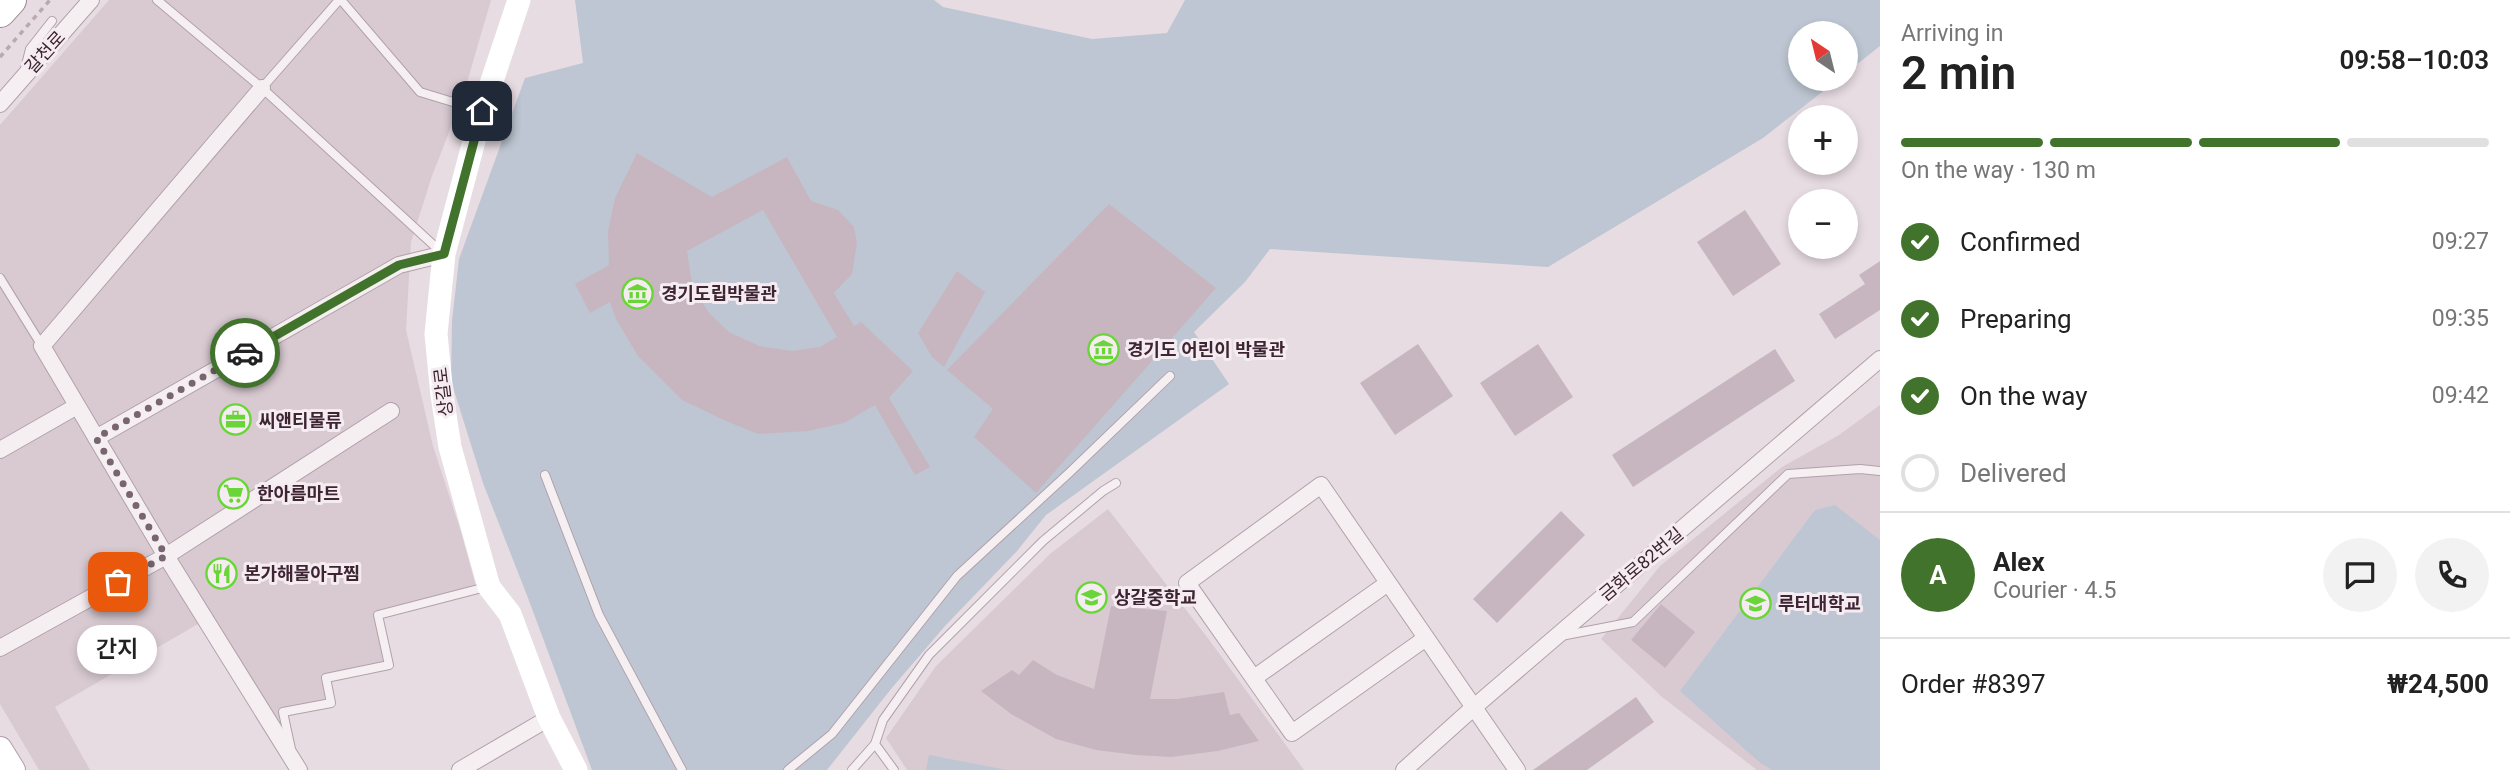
<!DOCTYPE html>
<meta charset="utf-8">
<style>
body{margin:0;font-family:Roboto,"Noto Sans KR",sans-serif;background:#f2f2f2;color:#222;height:100vh;display:flex;flex-direction:column;font-size:26px;white-space:nowrap}
*{box-sizing:border-box;margin:0}
p{font-size:23px;color:#767676}
.icon{flex:none;width:38px;height:38px;fill:none;stroke:currentColor;stroke-width:2;stroke-linecap:round;stroke-linejoin:round}
.map{position:relative;flex:1;overflow:hidden}
.details{display:flex;flex-direction:column;background:#fff;width:630px}
.details>*{flex:none}
.needle{width:46px;rotate:325deg}
.buttons{position:absolute;left:1788px;top:21px;display:grid;gap:14px}
.buttons a{display:grid;place-items:center;width:70px;height:70px;border-radius:50%;background:#fff;box-shadow:0 4px 10px #0003;font-size:35px}
.pin{position:absolute;display:grid;place-items:center;width:60px;height:60px;color:#fff;margin:-30px;border-radius:14px;box-shadow:0 4px 10px #0006}
.courier{position:absolute;display:grid;place-items:center;width:70px;height:70px;margin:-35px;border:5px solid #42732c;border-radius:50%;background:#fff;color:#222;box-shadow:0 2px 9px #0007}
.bubble{position:absolute;height:49px;border-radius:24px;background:#fff;box-shadow:0 4px 10px #0003;font-size:23px;font-weight:600;line-height:49px;text-align:center}
.headline em{font-style:normal;font-weight:600}
.headline div{display:flex;flex-direction:column-reverse}
.headline{display:flex;align-items:center;justify-content:space-between;height:119px;padding:0 21px}
h1{font-size:46px;font-weight:600;line-height:52px}
.bar{display:grid;grid-template-columns:repeat(4,1fr);gap:10px 7px;align-content:center;height:84px;padding:0 21px}
.bar i{height:9px;border-radius:5px;background:#e0e0e0}
.bar .current{background:#42732c}
.bar p{grid-column:span 4}
.line{display:flex;align-items:center;gap:18px;padding:0 21px;border-top:2px solid #e0e0e0}
.line div{flex:1}
.round{display:grid;place-items:center;flex:none;width:74px;height:74px;border-radius:37px;background:#f2f2f2}
ol{padding:0 21px;list-style:none}
li{display:flex;align-items:center;gap:21px;height:77px}
li p{margin-inline-start:auto}
li .icon{padding:7px;border-radius:50%;background:#42732c;color:#fff;stroke-width:4}
li:last-child{color:#767676}
li i{width:38px;height:38px;border:4px solid #e0e0e0;border-radius:50%}
main{display:flex;flex:1;min-height:0}
.map>svg:first-child{display:block}
.built{fill:#d9cad2}
.green{fill:#bdc6d2}
.building{fill:#c7b6c0;fill-rule:evenodd}
.lines{fill:none;stroke-linecap:round;stroke-linejoin:round}
.lane-casing{stroke:#b1a1aa;stroke-width:10}
.street-casing{stroke:#b1a1aa;stroke-width:18}
.primary-casing{stroke:#b49ba9;stroke-width:26}
.highway-casing{stroke:#9f8392;stroke-width:32}
.path{stroke:#b7aab1;stroke-width:3.5;stroke-dasharray:5 5;stroke-linecap:butt}
.lane{stroke:#f6eff2;stroke-width:8}
.street{stroke:#f6eff2;stroke-width:16}
.secondary{stroke:#fff;stroke-width:23}
.primary{stroke:#fff;stroke-width:24}
.highway{stroke:#fff;stroke-width:30}
.done{stroke:#796570;stroke-width:7;stroke-dasharray:0 12.6}
.route{stroke:#42732c;stroke-width:9}
.labels{text-anchor:middle;dominant-baseline:central;stroke-width:6;stroke-linejoin:round;paint-order:stroke}
.street-label{font-size:18px;fill:#3e2533;stroke:#f5ecf1}
.poi-label{font-size:18px;font-weight:bold;fill:#3e2533;stroke:#f5ecf1;text-anchor:start}
</style>
<main>
<div class="map">
<svg width="1880" height="770" viewBox="0 0 1880 770">
<rect width="100%" height="100%" fill="#e7dce2"/>
<path class="built" d="M109 0H491L463 96 432 176 411 242 406 330 433 446 461 532 477 590 379 615 389 665 326 678 331 703 283 712 285 748 205 620 55 707 90 770H39L0 704V125Z
M1880 405V770H1757L1662 697 1601 639 1660 566 1782 467 1839 435Z
M1108 509 1210 641 1304 770H907L886 738 936 666 1050 554Z"/>
<path class="green" d="M575 0H934L943 7 1092 39 1167 33 1185 0H1880V46L1846 73V33H1801V79H1839L1763 138 1548 267 1270 249 1245 282 1194 332 1229 384 1046 515 1017 551 945 626 891 689 827 770H592L528 598 483 483 451 381 452 321 459 259 525 78 583 63Z
M1835 505 1880 540V770H1772L1759 762 1680 691 1815 510Z
M929 755 1007 770H926Z"/>
<path class="building" d="M637 153 712 197 787 157 811 201 838 210 854 227 857 243 852 274 834 293 854 326 861 322 913 371 889 398 930 467 915 475 875 405 844 423 808 431 758 434 726 421 682 400 638 356 616 319 610 302 590 313 575 284 609 265 608 232 615 198ZM763 210 837 337 820 347 792 351 759 346 729 332 708 312 692 284 687 251Z
M1109 204 1216 288 1036 493 974 437 993 409 947 370Z
M1745 210 1781 264 1733 296 1697 242Z
M1880 261V310L1835 339 1819 314 1865 284 1859 275Z
M957 271 985 292 944 367 932 357 918 333Z
M1418 344 1453 396 1395 435 1360 383Z
M1538 344 1573 397 1515 436 1480 383Z
M1775 349 1795 381 1633 487 1612 455Z
M1561 511 1585 535 1497 623 1473 599Z
M1661 604 1695 632 1665 668 1631 640Z
M1111 606 1167 611 1150 699H1177L1224 692 1230 715 1239 713 1259 741 1218 751 1171 757 1136 755 1096 750 1056 739 1011 714 981 691 1012 670 1019 675 1033 660 1057 675 1094 689Z
M1636 697 1654 722 1587 770H1533Z"/>
<g class="lines">
<defs>
<path id="lane" d="M157 0 262 88 440 251
M341 0 420 92 479 110
M25 69 30 49 52 21
M262 88 339 0
M0 278 42 346
M545 475 599 615 682 770
M1561 636 1633 622 1788 474 1860 469 1880 471
M875 744 894 770
M291 749 283 712 331 703 326 678 389 665 378 615 486 587
M788 770 832 734 957 576 1069 473 1170 376
M852 770 875 744 883 720 929 655 1043 541 1103 491 1116 483"/>
<path id="street" d="M0 104 91 0
M96 438 399 265 444 254
M0 450 77 406
M1426 638 1292 733 1187 583 1321 485 1517 770
M0 648 166 556 42 346 262 88
M1254 678 1388 583
M299 770 166 556 391 411
M460 770 549 718
M1404 770 1473 708 1880 359"/>
<path id="primary" d="M0 749 13 770"/>
<path id="highway" d="M0 12 11 0"/>
</defs>
<use href="#lane" class="lane-casing"/>
<use href="#street" class="street-casing"/>
<use href="#primary" class="primary-casing"/>
<use href="#highway" class="highway-casing"/>
<path class="path" d="M0 57 50 0"/>
<use href="#lane" class="lane"/>
<use href="#street" class="street"/>
<path class="secondary" d="M519 0 482 111 444 254 436 334 442 395 450 447 489 587 510 614 549 718 576 770"/>
<use href="#primary" class="primary"/>
<use href="#highway" class="highway"/>
</g>
<g class="lines">
<path class="done" d="M118 582 166 556 96 438 245 353"/>
<path class="route" d="M245 353 399 265 444 254 482 111"/>
</g>
<defs>
<symbol id="museum-ring" viewBox="-11 -11 22 22"><circle r="9.5" fill="#f5ecf1" stroke="#6ad538" stroke-width="1.5"/><path d="M0-6L6-3V-2H-6V-3ZM-5-1h2V3h-2ZM-1-1h2V3h-2ZM3-1h2V3H3ZM-6 4H6V6H-6Z" fill="#6ad538"/></symbol>
<symbol id="office-ring" viewBox="-11 -11 22 22"><circle r="9.5" fill="#f5ecf1" stroke="#6ad538" stroke-width="1.5"/><path d="M-6-3h4V-5.5h4V-3h4V5H-6ZM-1-4.5V-3h2v-1.5ZM-6 0V1H6V0Z" fill="#6ad538"/></symbol>
<symbol id="supermarket-ring" viewBox="-11 -11 22 22"><circle r="9.5" fill="#f5ecf1" stroke="#6ad538" stroke-width="1.5"/><path d="M-6-5.5h2.5l.6 2H6L4.5 2H-2.5L-4.4-4H-6ZM-1.5 3.2a1.3 1.3 0 1 0 .1 0ZM3 3.2a1.3 1.3 0 1 0 .1 0Z" fill="#6ad538"/></symbol>
<symbol id="restaurant-ring" viewBox="-11 -11 22 22"><circle r="9.5" fill="#f5ecf1" stroke="#6ad538" stroke-width="1.5"/><path d="M-5-6h1v4h1v-4h1v4h1v-4h1v5L-1.5 .5V6h-2V.5L-5-1ZM5-6V6H3V1.5H1.5Q1.5-4 5-6Z" fill="#6ad538"/></symbol>
<symbol id="school-ring" viewBox="-11 -11 22 22"><circle r="9.5" fill="#f5ecf1" stroke="#6ad538" stroke-width="1.5"/><path d="M0-5L7-2L0 1L-7-2ZM-4 1L0 2.5L4 1V4Q0 6-4 4Z" fill="#6ad538"/></symbol>
<symbol id="university-ring" viewBox="-11 -11 22 22"><circle r="9.5" fill="#f5ecf1" stroke="#6ad538" stroke-width="1.5"/><path d="M0-5L7-2L0 1L-7-2ZM-4 1L0 2.5L4 1V4Q0 6-4 4Z" fill="#6ad538"/></symbol>
</defs>
<g fill-rule="evenodd">
<use href="#museum-ring" x="620" y="276" width="35" height="35"/>
<use href="#museum-ring" x="1086" y="332" width="35" height="35"/>
<use href="#office-ring" x="218" y="402" width="35" height="35"/>
<use href="#supermarket-ring" x="216" y="476" width="35" height="35"/>
<use href="#restaurant-ring" x="204" y="556" width="35" height="35"/>
<use href="#school-ring" x="1074" y="580" width="35" height="35"/>
<use href="#university-ring" x="1738" y="586" width="35" height="35"/>
</g>
<g class="labels">
<g class="street-label">
<text transform="translate(45 52) rotate(-48)">갈천로</text>
<text transform="translate(443 392) rotate(-97)">상갈로</text>
<text transform="translate(1641 564) rotate(-40)">금화로82번길</text>
</g>
<g class="poi-label">
<text x="661" y="293">경기도립박물관</text>
<text x="1127" y="349">경기도 어린이 박물관</text>
<text x="259" y="420">씨앤티물류</text>
<text x="257" y="493">한아름마트</text>
<text x="244" y="573">본가해물아구찜</text>
<text x="1114" y="597">상갈중학교</text>
<text x="1778" y="603">루터대학교</text>
</g>
</g>
</svg>
<div class="buttons">
<a><svg class="needle" viewBox="-14 -14 28 28"><path d="M0-13l5 13h-10z" fill="#e53935"/><path d="M0 13l5-13h-10z" fill="#767676"/></svg></a>
<a>+</a>
<a>−</a>
</div>
<div class="pin" style="left:118px;top:582px;background:#ea580c"><svg class="icon" aria-label="bag" viewBox="0 0 24 24"><path d="M5 8h14l-1 12H6zM9 8a3 3 0 0 1 6 0"/></svg></div>
<div class="pin" style="left:482px;top:111px;background:#1f2937"><svg class="icon" aria-label="home" viewBox="0 0 24 24"><path d="M3 11l9-7 9 7M6 9v11h12V9"/></svg></div>
<div class="courier" style="left:245px;top:353px"><svg class="icon" aria-label="car" viewBox="0 0 24 24"><path d="M5 17H2v-5l4-1 3-4h7l3 4 3 1v5h-3M9 17h6M6 11h13"/><circle cx="7" cy="17" r="2"/><circle cx="17" cy="17" r="2"/></svg></div>
<div class="bubble" style="left:77px;top:625px;width:80px">간지</div>
</div>
<section class="details">
<div class="headline"><div><h1>2 min</h1><p>Arriving in</p></div><em>09:58–10:03</em></div>
<div class="bar"><i class="current"></i><i class="current"></i><i class="current"></i><i></i><p>On the way · 130 m</p></div>
<ol>
<li><svg class="icon" aria-label="check" viewBox="0 0 24 24"><path d="M5 12l5 5 9-10"/></svg>Confirmed<p>09:27</p></li>
<li><svg class="icon" aria-label="check" viewBox="0 0 24 24"><path d="M5 12l5 5 9-10"/></svg>Preparing<p>09:35</p></li>
<li><svg class="icon" aria-label="check" viewBox="0 0 24 24"><path d="M5 12l5 5 9-10"/></svg>On the way<p>09:42</p></li>
<li><i></i>Delivered</li>
</ol>
<div class="line" style="height:126px"><b class="round" style="background:#42732c;color:#fff">A</b><div><b>Alex</b><p>Courier · 4.5</p></div><a class="round"><svg class="icon" aria-label="chat" viewBox="0 0 24 24"><path d="M4 5h16v11H9l-5 4z"/></svg></a><a class="round"><svg class="icon" aria-label="phone" viewBox="0 0 24 24"><path d="M5 4h4l2 5-3 2q2 4 5 5l2-3 5 2v4C11 20 4 13 5 4z"/></svg></a></div>
<div class="line" style="height:91px"><div>Order #8397</div><b>₩24,500</b></div>
</section>
</main>
